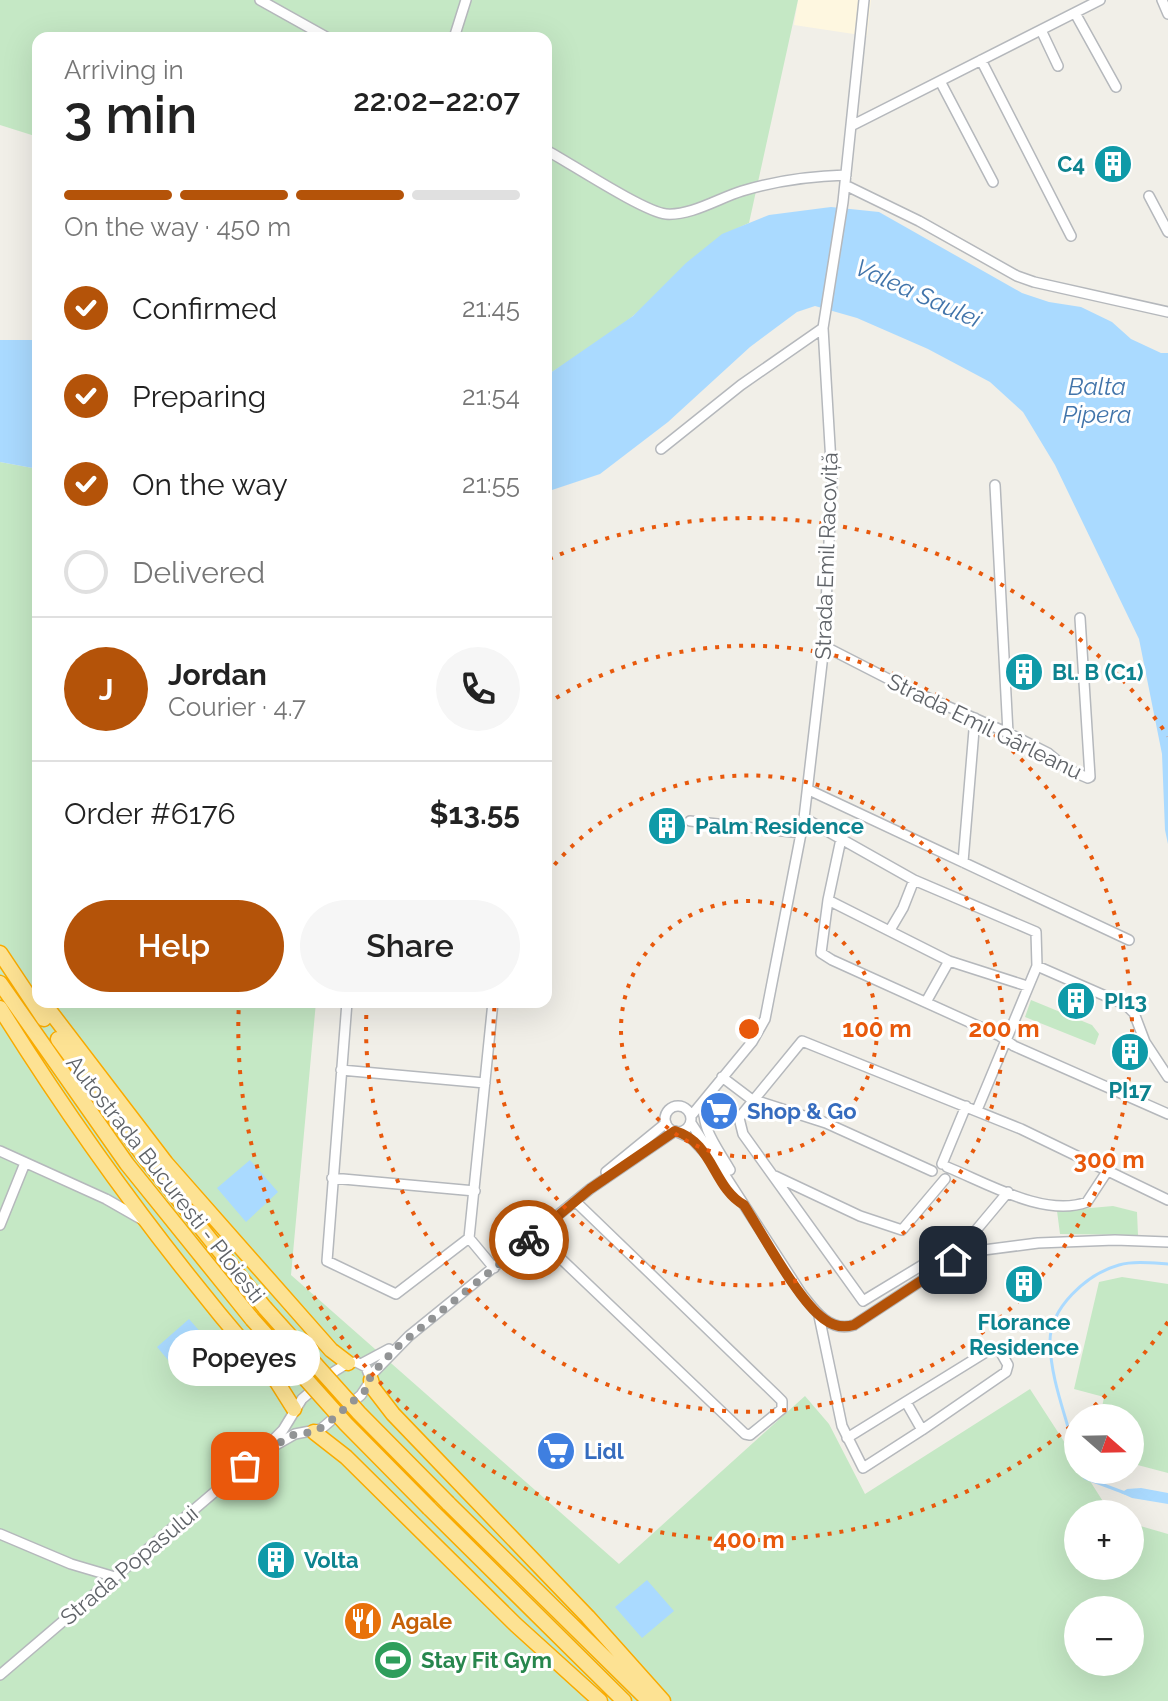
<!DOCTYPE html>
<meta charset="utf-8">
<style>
body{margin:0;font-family:Raleway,sans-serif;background:#f6f6f6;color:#222;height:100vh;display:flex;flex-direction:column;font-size:30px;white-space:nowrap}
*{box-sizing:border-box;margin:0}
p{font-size:26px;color:#767676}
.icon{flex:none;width:44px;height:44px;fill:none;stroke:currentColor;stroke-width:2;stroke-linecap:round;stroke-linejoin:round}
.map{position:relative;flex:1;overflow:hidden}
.sheet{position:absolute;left:32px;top:32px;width:520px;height:976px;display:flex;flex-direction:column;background:#fff;border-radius:16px;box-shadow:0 8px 32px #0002}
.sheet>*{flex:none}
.needle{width:52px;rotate:110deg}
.tools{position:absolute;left:1064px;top:1404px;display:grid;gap:16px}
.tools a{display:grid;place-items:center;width:80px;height:80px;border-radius:50%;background:#fff;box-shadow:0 8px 32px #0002;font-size:40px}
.pin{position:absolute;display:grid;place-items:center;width:68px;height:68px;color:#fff;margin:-34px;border-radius:16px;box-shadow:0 4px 12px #0006}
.courier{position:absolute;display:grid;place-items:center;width:80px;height:80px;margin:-40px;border:6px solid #b45309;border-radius:50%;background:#fff;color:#222;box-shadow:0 2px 10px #0007}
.bubble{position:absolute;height:56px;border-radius:28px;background:#fff;box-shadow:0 8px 32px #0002;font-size:26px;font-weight:600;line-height:56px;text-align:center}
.summary em{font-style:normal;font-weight:600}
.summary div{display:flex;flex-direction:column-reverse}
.summary{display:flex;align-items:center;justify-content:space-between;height:136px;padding:0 32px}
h1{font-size:52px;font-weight:600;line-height:60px}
.bar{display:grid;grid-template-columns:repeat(4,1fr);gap:12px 8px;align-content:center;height:96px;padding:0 32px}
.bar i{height:10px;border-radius:6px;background:#e0e0e0}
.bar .current{background:#b45309}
.bar p{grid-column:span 4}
.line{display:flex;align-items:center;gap:20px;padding:0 32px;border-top:2px solid #e0e0e0}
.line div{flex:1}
.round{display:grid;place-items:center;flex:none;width:84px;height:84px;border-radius:42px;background:#f6f6f6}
ol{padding:0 32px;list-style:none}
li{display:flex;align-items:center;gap:24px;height:88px}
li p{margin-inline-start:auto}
li .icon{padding:8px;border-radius:50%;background:#b45309;color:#fff;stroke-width:4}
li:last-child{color:#767676}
li i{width:44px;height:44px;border:4px solid #e0e0e0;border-radius:50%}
.button{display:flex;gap:16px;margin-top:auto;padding:16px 32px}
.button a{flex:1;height:92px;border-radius:48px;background:#b45309;color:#fff;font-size:32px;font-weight:600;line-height:92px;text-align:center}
.button a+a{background:#f6f6f6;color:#222}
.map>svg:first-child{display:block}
.commercial{fill:#fef7e0}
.green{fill:#c5e8c5;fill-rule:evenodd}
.water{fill:#aadaff}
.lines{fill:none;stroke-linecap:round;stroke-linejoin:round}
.stream{stroke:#aadaff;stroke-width:3}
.minor-casing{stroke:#b5b8bc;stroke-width:12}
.highway-casing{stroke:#f9ab00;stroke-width:17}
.minor{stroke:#fff;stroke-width:9}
.highway{stroke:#fde293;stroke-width:14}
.highway-bridge-casing{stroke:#f9ab00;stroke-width:17;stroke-linecap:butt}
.highway-bridge{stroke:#fde293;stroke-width:14}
.done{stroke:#929495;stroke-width:8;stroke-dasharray:0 14.4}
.route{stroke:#b45309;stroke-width:10}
.ring{fill:none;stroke:#e8590c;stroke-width:4;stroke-dasharray:4 8}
.labels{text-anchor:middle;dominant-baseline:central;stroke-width:6;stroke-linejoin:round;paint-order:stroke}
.culture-label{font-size:22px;font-weight:bold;fill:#0d838f;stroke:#fff;text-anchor:start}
.street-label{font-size:22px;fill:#5f6368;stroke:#fff}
.shop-label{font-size:22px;font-weight:bold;fill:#366cbe;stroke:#fff;text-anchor:start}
.food-label{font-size:22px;font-weight:bold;fill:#c56008;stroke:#fff;text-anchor:start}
.leisure-label{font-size:22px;font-weight:bold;fill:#27864d;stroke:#fff;text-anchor:start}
.water-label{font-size:24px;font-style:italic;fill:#4174aa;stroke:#fff}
.centre{fill:#e8590c;stroke:#fff;stroke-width:4}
.ring-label{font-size:24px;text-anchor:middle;font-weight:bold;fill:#e8590c;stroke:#fff;stroke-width:6;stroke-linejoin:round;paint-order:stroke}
</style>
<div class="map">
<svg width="1168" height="1701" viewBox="0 0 1168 1701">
<rect width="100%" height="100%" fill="#f1efe8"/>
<path class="commercial" d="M798 0H871L867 36 794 25Z"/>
<path class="green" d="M0 0H798L749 223C696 246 675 281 633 316 607 338 575 357 546 376V38H38V137L0 125Z
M0 462 38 469V1002H316L291 1275 619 1564 805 1396 829 1424 865 1494 1030 1389 1078 1463V1470H1083L1111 1514H1078V1566H1130V1523L1168 1534V1701H0ZM1078 1610H1130V1662H1078Z
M1031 1000 1092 1025 1099 1034 1095 1045 1025 1017Z
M1113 1206 1137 1212 1138 1235 1060 1234 1057 1211Z
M1122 1277 1168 1284V1473L1130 1463V1418H1100L1104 1397 1074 1389 1099 1282Z"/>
<path class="water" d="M831 207 879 212 1022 293 1049 302 1081 307 1112 322 1131 339 1161 353H1168V844L1165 830 1162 754 1139 639 1055 465 1023 412 990 382 928 349 857 318 815 306 797 312 750 347 668 422 600 474 546 492V376L633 316 686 263 722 234 769 215Z
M0 340H38V469L0 462Z
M250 1160 278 1192 246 1222 217 1188Z
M189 1319 217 1351 185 1380 157 1347Z
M1141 1488 1168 1493V1504L1132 1498 1121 1493 1127 1489Z
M647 1580 674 1611 642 1638 615 1607Z"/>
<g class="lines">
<path class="stream" d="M1078 1469C1072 1428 1051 1387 1050 1343 1049 1308 1087 1274 1119 1265 1134 1261 1152 1263 1168 1264
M1079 1470 1085 1478 1125 1493"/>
<defs>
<path id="minor" d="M260 0 328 38
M1162 0 1168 14
M1075 13 1116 87
M1041 30 1058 66
M454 38 466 0
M981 60 1071 236
M940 81 993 182
M851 126 1100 0
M546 150C570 163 644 212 666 214 691 216 719 198 742 191 775 181 811 176 846 175
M845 185 919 221 1017 276 1034 282 1168 312
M1149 196 1168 232
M661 449 741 385 823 328
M995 485 1008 733
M824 646 906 688 1008 733 1048 753 1067 769 1088 778 1090 777 1080 618
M809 790 1129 940
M804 818 914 880 1036 932 1037 966 977 1110
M690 821 801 833
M841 839 828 900 821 953 832 960 1000 1036 1014 1046 1168 1114
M963 862 975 718
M828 900 949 961 1027 986
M890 930 903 908 914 880
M1037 966 1126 1005 1134 1013 1145 1042 1168 1077
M347 1002 327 1261 396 1294 469 1238
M493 1002 469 1238 494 1268
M926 1002 949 961
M341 1070 485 1083
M722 1077 751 1099 826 1123 932 1171
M705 1100C699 1127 717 1147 730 1170
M665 1119a13 13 0 1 1 26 0a13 13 0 1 1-26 0Z
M691 1116 752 1042 765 1019 804 818 824 646 832 480 823 328 843 202 864 0
M691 1123 801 1293C814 1310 830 1333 854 1325L953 1260 976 1251 1038 1243 1115 1240 1168 1242
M677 1132 691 1138 707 1155
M0 1151 106 1199 141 1219
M942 1164 966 1106
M947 1167C987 1183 1045 1218 1087 1202L1108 1170
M606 1172 666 1123
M775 1176 860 1216 902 1230 945 1179
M332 1178 475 1191
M1008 1192 972 1235 863 1301 743 1134 739 1118 802 1041 1021 1129 1168 1200
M0 1225 25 1163
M535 1234 745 1434 750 1435 782 1409V1401L776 1395 575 1201
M819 1316 842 1426 863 1468 922 1430 906 1402
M361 1364 389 1349
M371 1375 409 1336 590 1189 675 1131
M847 1438 991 1349 1000 1351 1008 1365 1006 1372 922 1430
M0 1534 71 1564 115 1577
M0 1675 258 1455 283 1430 302 1399 335 1371 348 1363 356 1362 366 1367 371 1380 361 1395 321 1429 295 1434 258 1455"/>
<path id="highway" d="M0 953 44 1019
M0 983 127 1164 252 1319
M43 1002 166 1163 331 1350 348 1363
M0 1008C83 1141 174 1264 277 1382L294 1409
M58 1039 142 1154 265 1308
M371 1380 373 1388 393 1414 588 1617 663 1701
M314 1432 346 1457 516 1625 600 1701
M448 1503 649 1701
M429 1508 624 1701"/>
</defs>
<use href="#minor" class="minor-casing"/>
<use href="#highway" class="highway-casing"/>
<use href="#minor" class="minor"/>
<use href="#highway" class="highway"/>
<defs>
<path id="highway-bridge" d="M265 1308 359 1413 448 1503
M252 1319 346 1424 429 1508"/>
</defs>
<use href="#highway-bridge" class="highway-bridge-casing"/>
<use href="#highway-bridge" class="highway-bridge"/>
</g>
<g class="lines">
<path class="done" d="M245 1466 258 1455 295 1434 314 1432 327 1424 366 1390 371 1375 396 1348 529 1240"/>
<path class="route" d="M529 1240 590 1189 675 1131C713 1142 713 1188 744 1205 762 1233 799 1302 824 1319 833 1326 843 1328 854 1325L953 1260"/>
</g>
<g class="ring">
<circle cx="749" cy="1029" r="128"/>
<path d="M547 874A255 255 0 1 1 495 1002"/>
<path d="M546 704A383 383 0 1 1 367 1002"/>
<path d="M1168 1322A511 511 0 0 1 239 1002M549 559A511 511 0 0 1 1168 736"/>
</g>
<defs>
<symbol id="building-disc" viewBox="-11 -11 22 22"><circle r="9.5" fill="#0f9aa8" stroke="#fff"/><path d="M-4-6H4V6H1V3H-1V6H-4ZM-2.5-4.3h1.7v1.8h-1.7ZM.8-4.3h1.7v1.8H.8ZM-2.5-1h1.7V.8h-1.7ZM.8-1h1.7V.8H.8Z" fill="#fff"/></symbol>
<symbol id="supermarket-disc" viewBox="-11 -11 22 22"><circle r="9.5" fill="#3f7fe0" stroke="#fff"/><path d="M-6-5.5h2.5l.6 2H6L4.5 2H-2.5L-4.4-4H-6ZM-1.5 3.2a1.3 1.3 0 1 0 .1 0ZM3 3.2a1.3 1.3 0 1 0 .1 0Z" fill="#fff"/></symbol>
<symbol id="restaurant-disc" viewBox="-11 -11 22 22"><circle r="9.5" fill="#e8710a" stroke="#fff"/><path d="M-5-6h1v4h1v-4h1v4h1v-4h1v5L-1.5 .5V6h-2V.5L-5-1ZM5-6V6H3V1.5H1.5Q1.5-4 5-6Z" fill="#fff"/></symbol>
<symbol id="stadium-disc" viewBox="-11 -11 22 22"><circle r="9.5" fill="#2e9e5b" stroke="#fff"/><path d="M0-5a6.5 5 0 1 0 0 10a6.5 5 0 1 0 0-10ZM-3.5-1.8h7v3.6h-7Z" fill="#fff"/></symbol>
</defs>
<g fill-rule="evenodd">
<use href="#building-disc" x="1091" y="142" width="44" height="44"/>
<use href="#building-disc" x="1002" y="650" width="44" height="44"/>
<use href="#building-disc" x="645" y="804" width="44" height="44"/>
<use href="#building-disc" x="1054" y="979" width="44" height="44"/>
<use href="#building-disc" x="1108" y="1030" width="44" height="44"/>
<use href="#supermarket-disc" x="697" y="1089" width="44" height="44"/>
<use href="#building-disc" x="1002" y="1262" width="44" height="44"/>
<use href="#supermarket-disc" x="534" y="1429" width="44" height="44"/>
<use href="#building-disc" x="254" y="1538" width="44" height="44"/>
<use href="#restaurant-disc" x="341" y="1599" width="44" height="44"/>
<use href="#stadium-disc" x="371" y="1638" width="44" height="44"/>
</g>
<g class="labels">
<g class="culture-label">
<text x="1085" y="164" text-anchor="end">C4</text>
<text x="1052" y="672">Bl. B (C1)</text>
<text x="695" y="826">Palm Residence</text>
<text x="1104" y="1001">PI13</text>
<text x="1130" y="1090" text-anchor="middle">PI17</text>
<text x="1024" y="1322" text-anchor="middle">Florance<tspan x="1024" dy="25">Residence</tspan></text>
<text x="304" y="1560">Volta</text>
</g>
<g class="street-label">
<text transform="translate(826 556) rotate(-88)">Strada Emil Racoviță</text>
<text transform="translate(985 726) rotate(26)">Strada Emil Gârleanu</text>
<text transform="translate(166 1179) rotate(52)">Autostrada Bucuresti - Ploiesti</text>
<text transform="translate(129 1565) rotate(-40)">Strada Popasului</text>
</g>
<g class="shop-label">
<text x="747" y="1111">Shop &amp; Go</text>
<text x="584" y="1451">Lidl</text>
</g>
<g class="food-label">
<text x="391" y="1621">Agale</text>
</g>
<g class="leisure-label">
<text x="421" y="1660">Stay Fit Gym</text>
</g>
<g class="water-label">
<text transform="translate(918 293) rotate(24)">Valea Saulei</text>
<text x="1097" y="386">Balta<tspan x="1097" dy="28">Pipera</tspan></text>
</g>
</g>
<circle cx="749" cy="1029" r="12" class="centre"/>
<g class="ring-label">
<text x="877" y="1037">100 m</text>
<text x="1004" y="1037">200 m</text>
<text x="1109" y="1168">300 m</text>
<text x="749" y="1548">400 m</text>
</g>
</svg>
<div class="tools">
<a><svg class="needle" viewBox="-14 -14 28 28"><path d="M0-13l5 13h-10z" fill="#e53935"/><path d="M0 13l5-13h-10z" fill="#767676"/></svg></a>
<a>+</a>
<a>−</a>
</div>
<div class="pin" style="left:245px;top:1466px;background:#ea580c"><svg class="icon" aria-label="bag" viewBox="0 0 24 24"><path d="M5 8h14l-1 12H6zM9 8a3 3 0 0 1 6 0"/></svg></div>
<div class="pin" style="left:953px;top:1260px;background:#1f2937"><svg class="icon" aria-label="home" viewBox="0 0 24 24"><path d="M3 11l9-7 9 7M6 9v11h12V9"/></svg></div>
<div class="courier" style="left:529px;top:1240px"><svg class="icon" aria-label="bike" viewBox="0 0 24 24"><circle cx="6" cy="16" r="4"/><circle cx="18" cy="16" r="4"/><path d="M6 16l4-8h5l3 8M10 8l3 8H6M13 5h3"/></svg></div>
<div class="bubble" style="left:168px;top:1330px;width:152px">Popeyes</div>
<section class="sheet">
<div class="summary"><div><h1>3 min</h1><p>Arriving in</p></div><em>22:02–22:07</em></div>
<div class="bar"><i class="current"></i><i class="current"></i><i class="current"></i><i></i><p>On the way · 450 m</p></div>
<ol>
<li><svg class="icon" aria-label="check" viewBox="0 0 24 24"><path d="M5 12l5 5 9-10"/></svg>Confirmed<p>21:45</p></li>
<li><svg class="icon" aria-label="check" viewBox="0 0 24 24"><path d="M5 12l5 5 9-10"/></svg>Preparing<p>21:54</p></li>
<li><svg class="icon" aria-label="check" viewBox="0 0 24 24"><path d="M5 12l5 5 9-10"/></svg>On the way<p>21:55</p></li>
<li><i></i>Delivered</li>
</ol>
<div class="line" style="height:144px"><b class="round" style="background:#b45309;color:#fff">J</b><div><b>Jordan</b><p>Courier · 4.7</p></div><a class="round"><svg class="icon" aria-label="phone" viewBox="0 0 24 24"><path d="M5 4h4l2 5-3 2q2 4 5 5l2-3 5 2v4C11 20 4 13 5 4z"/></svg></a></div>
<div class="line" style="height:104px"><div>Order #6176</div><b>$13.55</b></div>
<div class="button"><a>Help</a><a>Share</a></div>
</section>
</div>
